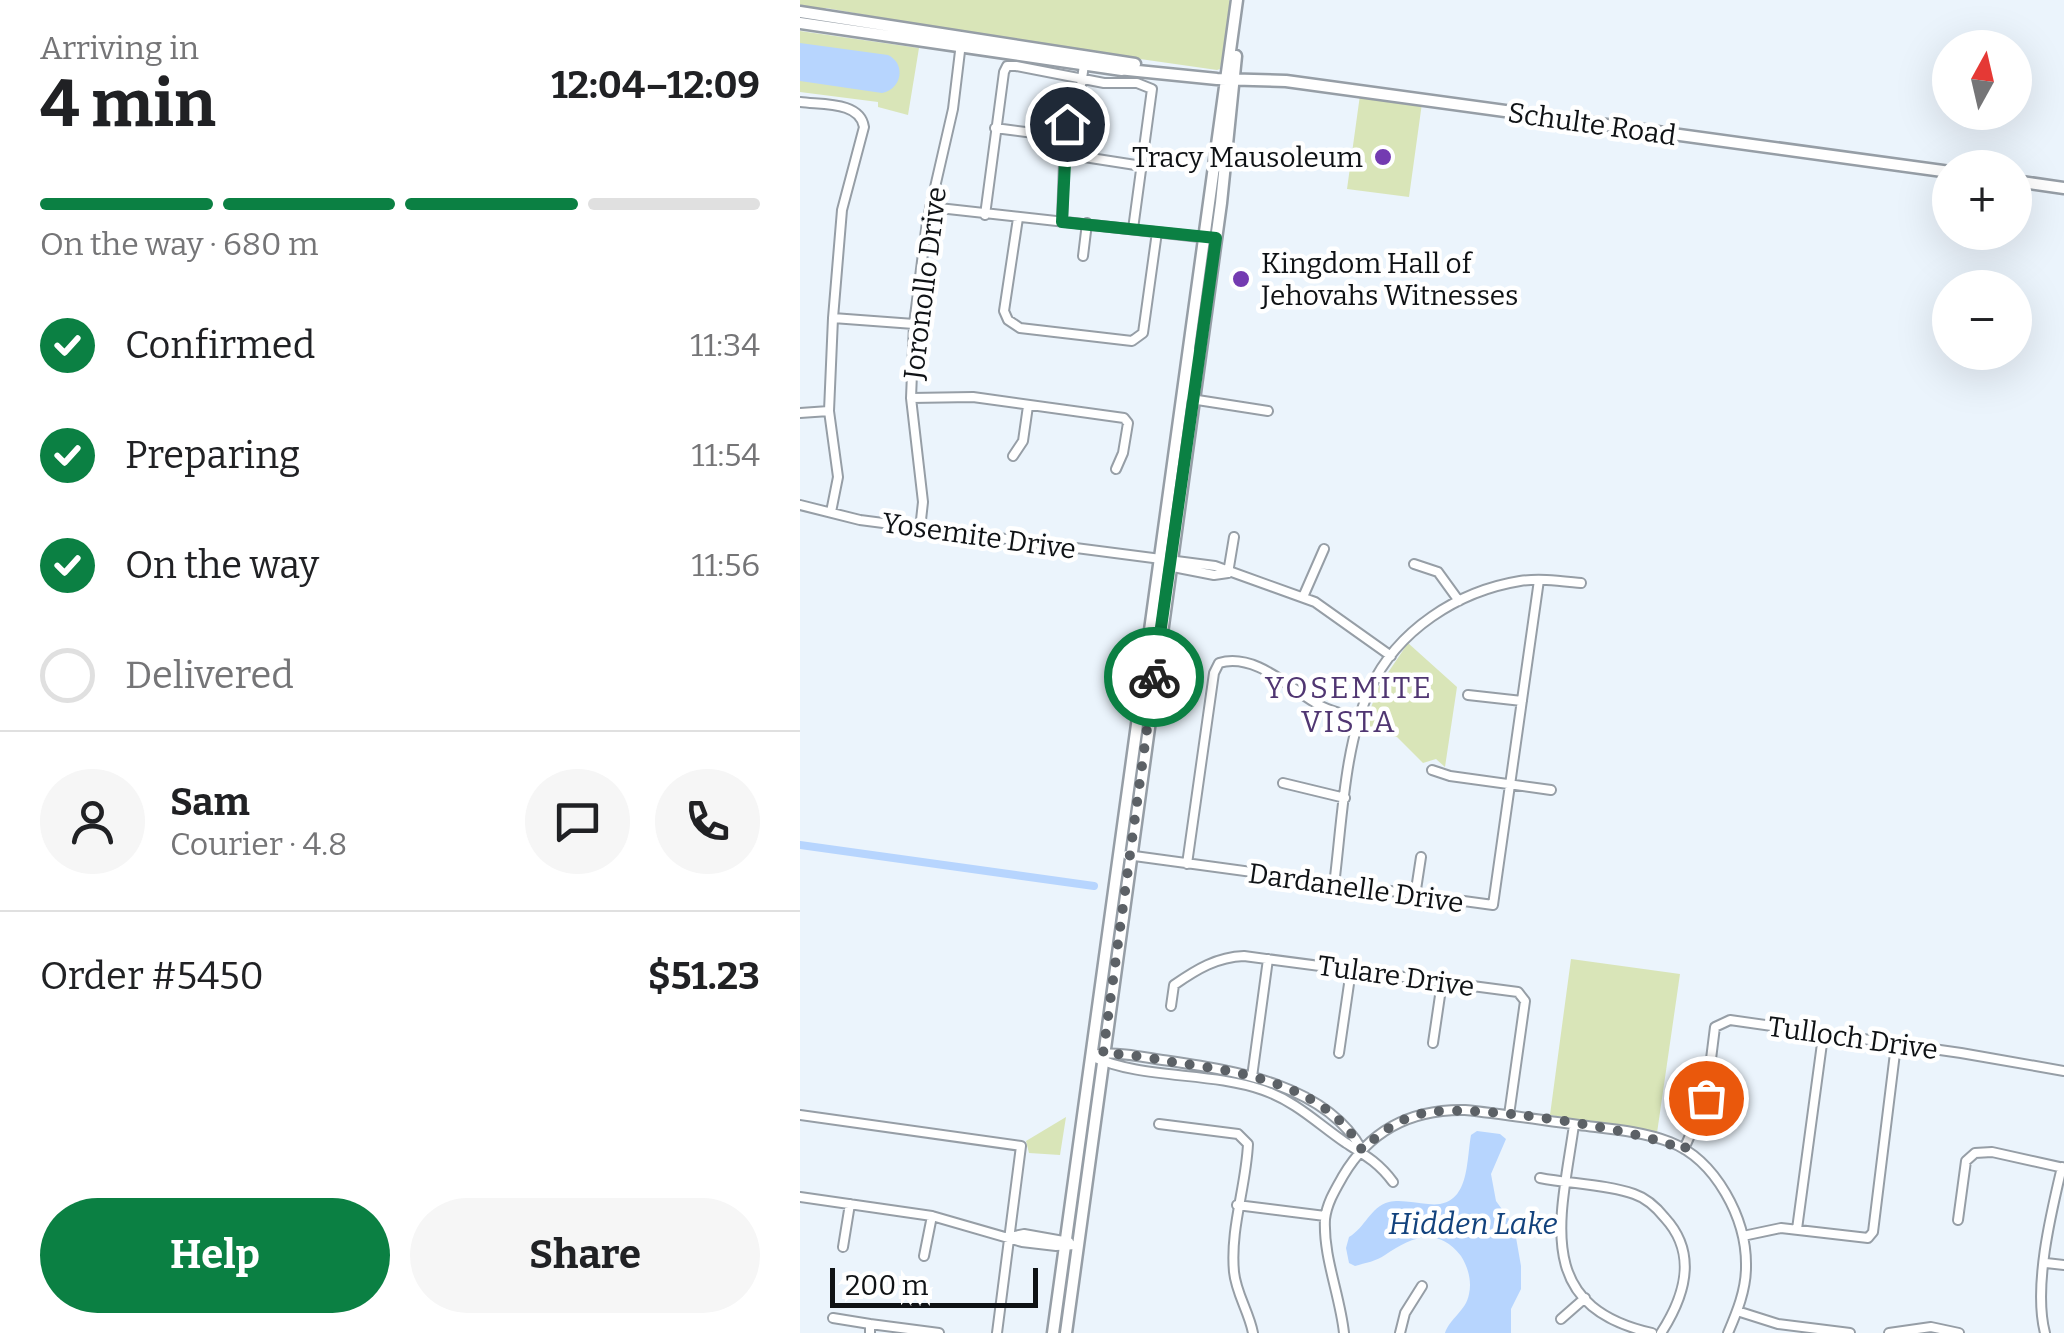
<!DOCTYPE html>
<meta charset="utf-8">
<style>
body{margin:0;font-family:Bitter,serif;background:#f6f6f6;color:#202124;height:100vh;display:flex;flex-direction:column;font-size:38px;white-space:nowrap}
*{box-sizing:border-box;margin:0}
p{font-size:32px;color:#757577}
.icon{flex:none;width:55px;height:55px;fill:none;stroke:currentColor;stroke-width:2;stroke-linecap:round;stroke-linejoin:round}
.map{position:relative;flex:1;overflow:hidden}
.drawer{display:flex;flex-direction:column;background:#fff;width:800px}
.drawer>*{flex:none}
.needle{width:65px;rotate:8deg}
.controls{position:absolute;left:1132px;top:30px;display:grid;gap:20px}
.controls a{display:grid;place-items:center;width:100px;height:100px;border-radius:50%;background:#fff;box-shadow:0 10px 40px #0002;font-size:50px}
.scale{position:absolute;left:30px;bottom:25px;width:208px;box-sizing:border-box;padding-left:10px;border:5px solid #0f1215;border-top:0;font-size:28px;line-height:35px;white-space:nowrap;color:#0f1215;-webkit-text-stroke:8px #fff;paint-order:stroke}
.pin{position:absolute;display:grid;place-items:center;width:85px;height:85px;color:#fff;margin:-42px;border:5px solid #fff;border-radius:50%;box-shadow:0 2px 10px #0007}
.courier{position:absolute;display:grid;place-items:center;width:100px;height:100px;margin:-50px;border:8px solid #0b8043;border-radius:50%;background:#fff;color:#222;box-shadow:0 2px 12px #0007}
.headline em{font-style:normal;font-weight:700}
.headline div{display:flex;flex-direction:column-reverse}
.headline{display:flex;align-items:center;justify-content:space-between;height:170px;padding:0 40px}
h1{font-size:65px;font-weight:700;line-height:75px}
.bar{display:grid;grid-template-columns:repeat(4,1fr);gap:15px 10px;align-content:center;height:120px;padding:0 40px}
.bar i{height:12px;border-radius:8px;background:#e0e0e0}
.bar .current{background:#0b8043}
.bar p{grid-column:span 4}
.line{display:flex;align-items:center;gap:25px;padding:0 40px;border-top:2px solid #e0e0e0}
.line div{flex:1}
.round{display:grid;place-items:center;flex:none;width:105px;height:105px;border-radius:52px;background:#f6f6f6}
ol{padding:0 40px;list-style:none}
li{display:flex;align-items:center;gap:30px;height:110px}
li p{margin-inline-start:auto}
li .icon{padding:10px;border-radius:50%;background:#0b8043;color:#fff;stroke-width:4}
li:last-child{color:#757577}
li i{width:55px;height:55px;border:5px solid #e0e0e0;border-radius:50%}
.button{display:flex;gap:20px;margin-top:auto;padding:20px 40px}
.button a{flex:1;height:115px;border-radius:60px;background:#0b8043;color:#fff;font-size:40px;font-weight:700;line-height:115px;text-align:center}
.button a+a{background:#f6f6f6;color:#202124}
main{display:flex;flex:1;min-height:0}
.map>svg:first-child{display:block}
.green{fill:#d9e5b8}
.water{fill:#b7d5fe}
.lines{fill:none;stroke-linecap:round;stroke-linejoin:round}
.canal{stroke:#b7d5fe;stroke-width:8}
.street-casing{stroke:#969ea6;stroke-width:12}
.secondary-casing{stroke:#969ea6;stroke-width:15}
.street{stroke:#fff;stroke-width:8}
.secondary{stroke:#fff;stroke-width:10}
.done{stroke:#5c6166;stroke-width:10;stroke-dasharray:0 18}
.route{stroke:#0b8043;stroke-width:12}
.poi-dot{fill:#743bb1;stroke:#fff;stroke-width:4}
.labels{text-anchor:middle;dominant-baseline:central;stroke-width:9;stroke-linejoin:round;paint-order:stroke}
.street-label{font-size:28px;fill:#0f1215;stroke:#fff}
.poi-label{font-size:28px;fill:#0f1215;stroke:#fff;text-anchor:end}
.neighbourhood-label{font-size:30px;letter-spacing:2.5px;fill:#503672;stroke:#fff}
.water-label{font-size:30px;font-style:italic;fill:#12427d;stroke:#fff}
</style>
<main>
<section class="drawer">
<div class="headline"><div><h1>4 min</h1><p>Arriving in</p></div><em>12:04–12:09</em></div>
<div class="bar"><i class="current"></i><i class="current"></i><i class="current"></i><i></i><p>On the way · 680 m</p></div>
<ol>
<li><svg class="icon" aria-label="check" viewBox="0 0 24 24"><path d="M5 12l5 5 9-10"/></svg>Confirmed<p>11:34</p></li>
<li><svg class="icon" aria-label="check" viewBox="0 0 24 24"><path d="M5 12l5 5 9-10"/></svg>Preparing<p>11:54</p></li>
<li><svg class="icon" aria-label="check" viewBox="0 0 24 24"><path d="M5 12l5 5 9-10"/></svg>On the way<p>11:56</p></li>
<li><i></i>Delivered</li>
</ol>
<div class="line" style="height:180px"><a class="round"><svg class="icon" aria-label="person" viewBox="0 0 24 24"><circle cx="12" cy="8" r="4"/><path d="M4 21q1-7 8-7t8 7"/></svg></a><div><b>Sam</b><p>Courier · 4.8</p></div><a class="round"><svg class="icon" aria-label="chat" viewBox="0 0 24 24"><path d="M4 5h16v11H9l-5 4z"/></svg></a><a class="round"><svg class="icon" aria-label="phone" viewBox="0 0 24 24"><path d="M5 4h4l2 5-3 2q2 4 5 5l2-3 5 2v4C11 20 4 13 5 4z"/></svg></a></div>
<div class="line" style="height:130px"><div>Order #5450</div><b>$51.23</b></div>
<div class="button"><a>Help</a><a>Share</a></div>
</section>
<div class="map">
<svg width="1264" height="1333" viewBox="0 0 1264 1333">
<rect width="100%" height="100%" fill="#ebf4fc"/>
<path class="green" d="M0 0H429L434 5C430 28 424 47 420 69L417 70 207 40 26 8 24 11 0 7Z
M0 31 119 48 108 115 78 107V102L0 92Z
M560 95 622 103 609 197 547 189Z
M608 643 657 687 645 767 636 759 623 763 597 737 563 729 579 686Z
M771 959 880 974 857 1133 750 1115Z
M266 1117 260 1155 229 1153 226 1141Z"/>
<path class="water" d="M0 43 88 55C107 64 101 90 82 93L0 81Z
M677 1131 700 1134 706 1139 691 1174 696 1201 714 1226 721 1266V1289L711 1309V1333H645C650 1318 666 1311 669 1294 672 1281 668 1267 661 1256 637 1225 610 1238 585 1255 577 1261 565 1263 555 1266L549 1263 546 1248 549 1237C565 1228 570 1207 589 1202 600 1199 616 1203 628 1204 670 1209 666 1163 671 1135Z"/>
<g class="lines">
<path class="canal" d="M0 845 294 886"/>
<defs>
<path id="street" d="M0 102C21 105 60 101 64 127L42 210 33 318 29 411 38 477 31 512
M195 128 264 137
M265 154 342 166
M130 207 409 238
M185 215 204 72 207 66H216L304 83H337L352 89 333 229
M218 218 204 311 208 320 220 328 332 341 343 333 357 232
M262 221 265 133 279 99 284 65
M283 256 287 223
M33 318 114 324
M391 352 388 394 391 399 468 411
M111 398 173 397 324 418 328 423 323 453 316 469
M0 413 29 411
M213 456 223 441 228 406
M0 505 60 520 415 566 515 602 591 656
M120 529 123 502 111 398 114 324 127 222 153 109 161 43
M614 564 638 572 659 601
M368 566 414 575 428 573
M428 573 434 537
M503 597 524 549
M668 695 722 701
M632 770 650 776 751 790
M483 783 545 798
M327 855 693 905 739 580
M387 864 414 673 419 663C456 652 491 690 521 706 533 712 547 715 560 719
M534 885C542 824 544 745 570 689 597 630 658 591 720 581 740 578 761 581 781 583
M615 896 621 857
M371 1006 374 985C397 969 417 957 444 956L718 992 725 1001 709 1115
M633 1043 642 982
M539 1053 551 970
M299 1054C323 1052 347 1058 370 1061 436 1071 526 1085 562 1150
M291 1056C343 1080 408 1071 463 1090 497 1102 518 1124 546 1143 565 1155 579 1163 593 1182
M452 1077 468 959
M906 1099 930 1102
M0 1115 221 1146 197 1333
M359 1124 438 1134 448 1144C446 1187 430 1228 434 1272 436 1293 449 1312 453 1333
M774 1125C761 1217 732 1306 852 1333
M884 1149 906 1099 915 1027 930 1020 1161 1053 1264 1071
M740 1178C771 1184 805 1184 834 1194 846 1198 857 1208 865 1218 898 1254 885 1296 861 1333
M0 1197 132 1216 222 1242 256 1246 277 1245
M437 1205 525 1216
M1158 1220 1166 1161 1175 1153 1192 1152 1264 1168
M997 1229 1023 1036
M943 1236 981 1228 1068 1238 1073 1232 1096 1045
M210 1237 224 1234 269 1242
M43 1247 50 1204
M124 1256 132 1216
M1246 1263 1264 1265
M937 1311 978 1324 1050 1333
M33 1318 70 1324
M761 1319 785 1298
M70 1333V1324L139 1333
M544 1333C540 1295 523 1257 525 1219 527 1203 535 1190 543 1176 570 1130 612 1109 665 1110 703 1114 741 1120 779 1125 810 1129 841 1131 870 1142 916 1160 947 1219 946 1267 946 1290 937 1312 928 1333
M600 1333 605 1313 622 1286
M1089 1333 1131 1327 1159 1333
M1245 1333C1233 1287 1251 1213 1262 1167"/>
<path id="secondary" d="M0 12 335 64
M0 23 322 70
M318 69 417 79 486 81 1150 172
M1215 181 1264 188
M253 1333 437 0
M266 1333 421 203 436 56"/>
</defs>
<use href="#street" class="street-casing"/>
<use href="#secondary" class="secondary-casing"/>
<use href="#street" class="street"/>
<use href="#secondary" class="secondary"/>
</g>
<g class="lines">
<path class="done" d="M354 677 303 1054C326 1053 350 1058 372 1062 439 1071 526 1084 562 1150 579 1134 596 1120 620 1114 664 1101 842 1129 884 1150L900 1120 906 1098"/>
<path class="route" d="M267 124 262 222 416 238 354 677"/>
</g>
<g class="poi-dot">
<circle cx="583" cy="157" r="10"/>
<circle cx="441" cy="279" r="10"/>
</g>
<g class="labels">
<g class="street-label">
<text transform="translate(792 124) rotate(8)">Schulte Road</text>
<text transform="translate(125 283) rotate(-83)">Joronollo Drive</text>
<text transform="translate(179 536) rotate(8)">Yosemite Drive</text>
<text transform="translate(556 888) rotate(8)">Dardanelle Drive</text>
<text transform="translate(596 976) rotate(8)">Tulare Drive</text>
<text transform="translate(1053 1038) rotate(8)">Tulloch Drive</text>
</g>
<g class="poi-label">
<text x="563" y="157">Tracy Mausoleum</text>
<text x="461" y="263" text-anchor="start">Kingdom Hall of<tspan x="461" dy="32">Jehovahs Witnesses</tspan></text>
</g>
<g class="neighbourhood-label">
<text x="549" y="688">YOSEMITE<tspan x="549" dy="34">VISTA</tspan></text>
</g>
<g class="water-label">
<text x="673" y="1224">Hidden Lake</text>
</g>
</g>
</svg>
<div class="controls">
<a><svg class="needle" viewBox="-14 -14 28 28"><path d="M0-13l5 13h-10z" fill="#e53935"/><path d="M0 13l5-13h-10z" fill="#757577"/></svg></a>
<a>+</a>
<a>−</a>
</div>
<div class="scale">200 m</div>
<div class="pin" style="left:906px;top:1098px;background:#ea580c"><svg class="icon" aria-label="bag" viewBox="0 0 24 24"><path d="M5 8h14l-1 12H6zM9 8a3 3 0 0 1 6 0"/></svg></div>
<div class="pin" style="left:267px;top:124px;background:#1f2937"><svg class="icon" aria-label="home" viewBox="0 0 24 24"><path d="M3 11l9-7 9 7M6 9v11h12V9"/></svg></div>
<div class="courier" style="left:354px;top:677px"><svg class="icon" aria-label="bike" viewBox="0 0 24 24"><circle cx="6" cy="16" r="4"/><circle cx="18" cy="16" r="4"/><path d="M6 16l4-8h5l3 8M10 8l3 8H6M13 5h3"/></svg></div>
</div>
</main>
